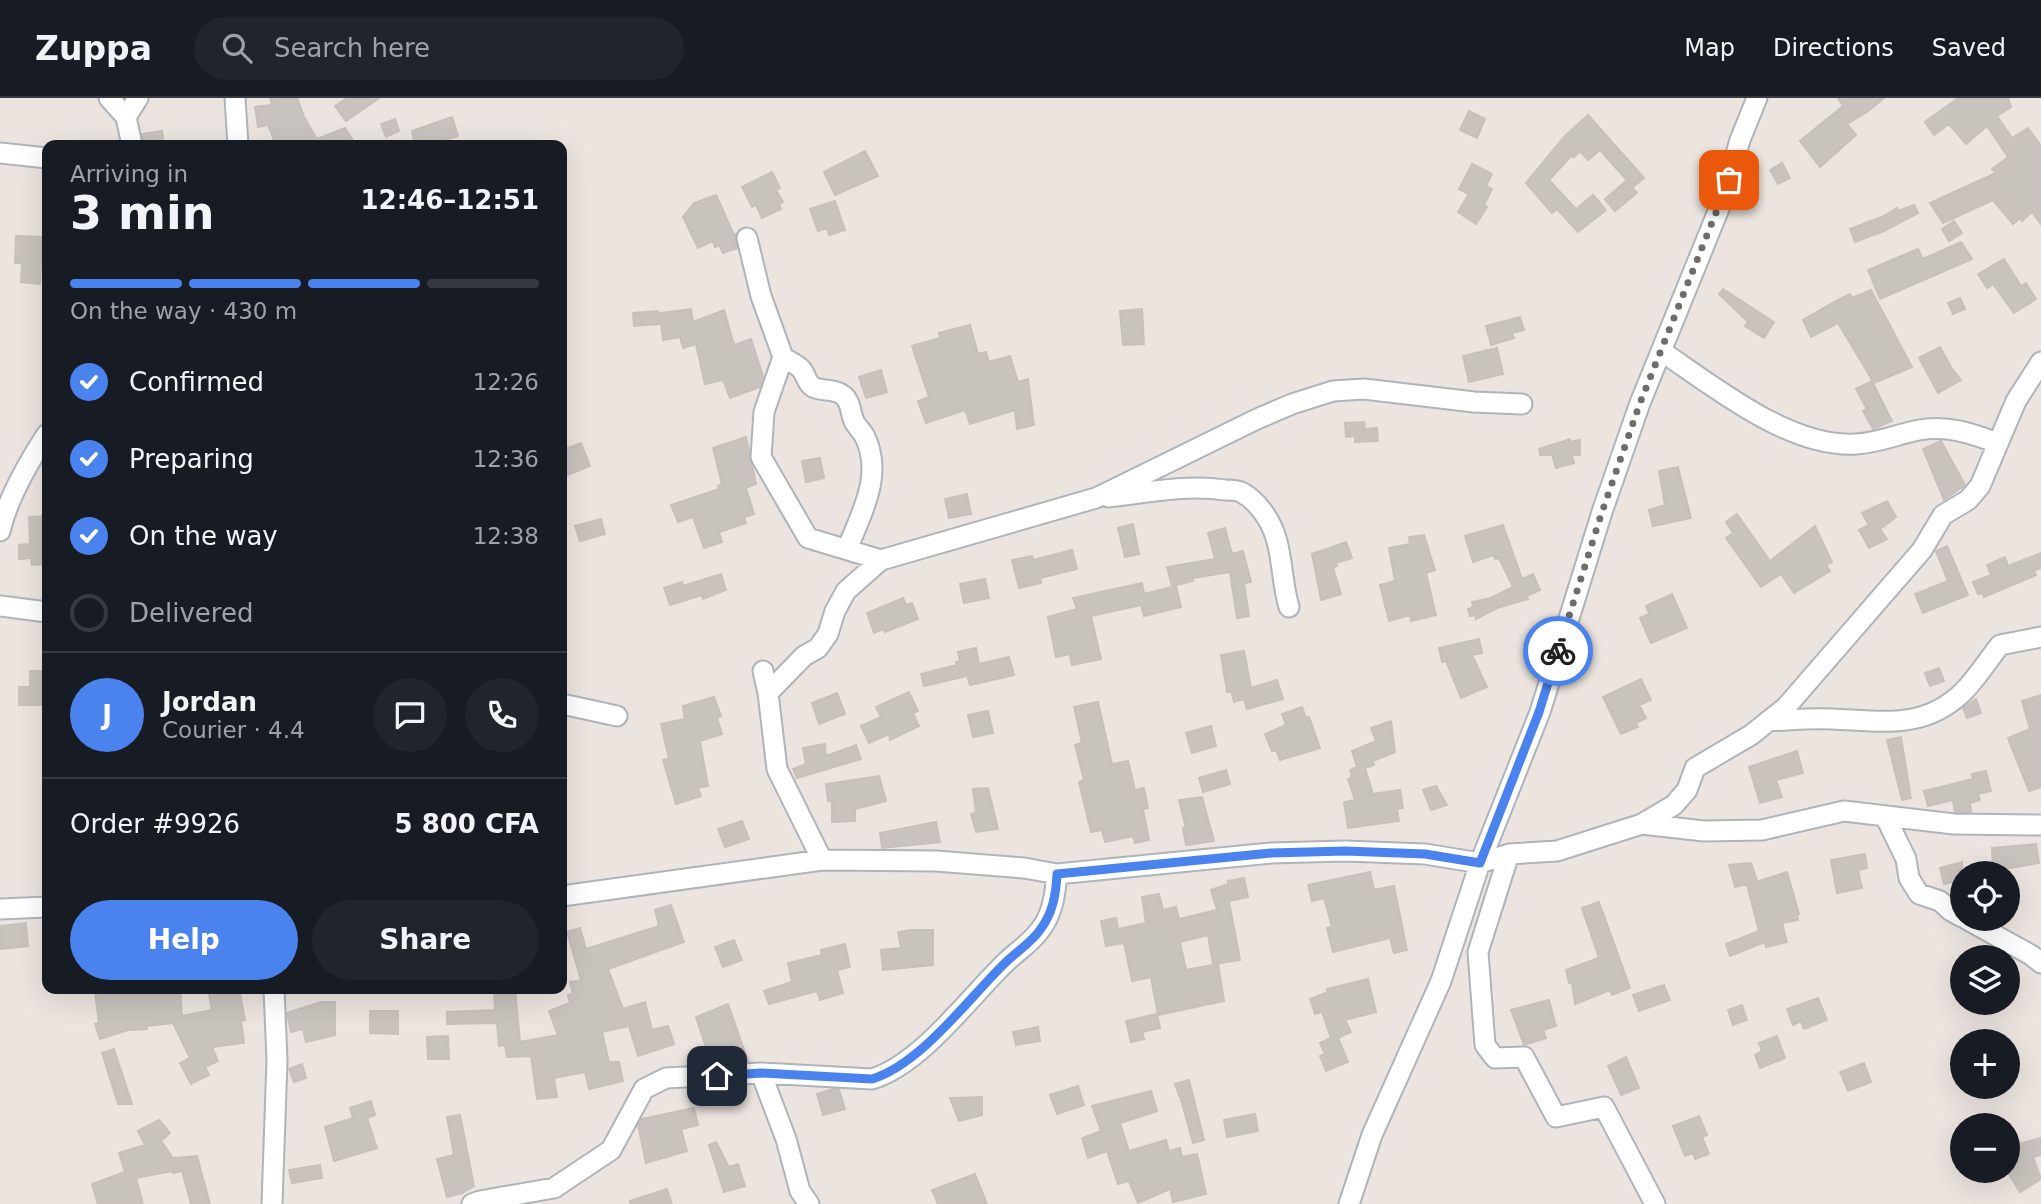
<!DOCTYPE html>
<meta charset="utf-8">
<style>
body{margin:0;font-family:"DejaVu Sans",sans-serif;background:#20242c;color:#f1f3f6;height:100vh;display:flex;flex-direction:column;font-size:26px;white-space:nowrap}
*{box-sizing:border-box;margin:0}
p{font-size:23px;color:#9ea1a6}
.icon{flex:none;width:38px;height:38px;fill:none;stroke:currentColor;stroke-width:2;stroke-linecap:round;stroke-linejoin:round}
.map{position:relative;flex:1;overflow:hidden}
.side{position:absolute;left:42px;top:42px;width:525px;height:854px;display:flex;flex-direction:column;background:#171b24;border-radius:14px;box-shadow:0 7px 28px #0002}
.side>*{flex:none}
.fabs{position:absolute;left:1950px;top:763px;display:grid;gap:14px}
.fabs a{display:grid;place-items:center;width:70px;height:70px;border-radius:50%;background:#171b24;box-shadow:0 7px 28px #0002;font-size:35px}
.pin{position:absolute;display:grid;place-items:center;width:60px;height:60px;color:#fff;margin:-30px;border-radius:14px;box-shadow:0 4px 10px #0006}
.courier{position:absolute;display:grid;place-items:center;width:70px;height:70px;margin:-35px;border:5px solid #4b83ee;border-radius:50%;background:#fff;color:#222;box-shadow:0 2px 9px #0007}
.headline em{font-style:normal;font-weight:700}
.headline div{display:flex;flex-direction:column-reverse}
.headline{display:flex;align-items:center;justify-content:space-between;height:119px;padding:0 28px}
h1{font-size:46px;font-weight:700;line-height:52px}
.bar{display:grid;grid-template-columns:repeat(4,1fr);gap:10px 7px;align-content:center;height:84px;padding:0 28px}
.bar i{height:9px;border-radius:5px;background:#363941}
.bar .selected{background:#4b83ee}
.bar p{grid-column:span 4}
.line{display:flex;align-items:center;gap:18px;padding:0 28px;border-top:2px solid #363941}
.line div{flex:1}
.round{display:grid;place-items:center;flex:none;width:74px;height:74px;border-radius:37px;background:#20242c}
ol{padding:0 28px;list-style:none}
li{display:flex;align-items:center;gap:21px;height:77px}
li p{margin-inline-start:auto}
li .icon{padding:7px;border-radius:50%;background:#4b83ee;color:#fff;stroke-width:4}
li:last-child{color:#9ea1a6}
li i{width:38px;height:38px;border:4px solid #363941;border-radius:50%}
.cta{display:flex;gap:14px;margin-top:auto;padding:14px 28px}
.cta a{flex:1;height:80px;border-radius:42px;background:#4b83ee;color:#fff;font-size:28px;font-weight:700;line-height:80px;text-align:center}
.cta a+a{background:#20242c;color:#f1f3f6}
header{display:flex;align-items:center;gap:42px;box-sizing:border-box;height:98px;padding:0 35px;background:#171b24;border-bottom:2px solid #363941}
header strong{font-size:33px}
nav{display:flex;gap:38px;margin-inline-start:auto;font-size:24px}
.search{width:490px;height:63px;background:#20242c;display:flex;align-items:center;gap:18px;box-sizing:border-box;padding:0 24px;border-radius:38px;color:#9ea1a6;font-size:26px}
.map>svg:first-child{display:block}
.building{fill:#c8c3bd;stroke:#c8c0b9;stroke-width:2}
.lines{fill:none;stroke-linecap:round;stroke-linejoin:round}
.street-casing{stroke:#afb4bb;stroke-width:23}
.street{stroke:#fff;stroke-width:19}
.done{stroke:#6f6d6b;stroke-width:7;stroke-dasharray:0 12.6}
.route{stroke:#4b83ee;stroke-width:9}
</style>
<header>
<strong>Zuppa</strong>
<div class="search"><svg class="icon" aria-label="search" viewBox="0 0 24 24"><circle cx="10" cy="10" r="6"/><path d="M15 15l6 6"/></svg>Search here</div>
<nav><a>Map</a><a>Directions</a><a>Saved</a></nav>
</header>
<div class="map">
<svg width="2041" height="1106" viewBox="0 0 2041 1106">
<rect width="100%" height="100%" fill="#ece5df"/>
<path class="building" d="M270 0H297L304 19 317 41 345 30 356 47H276L268 27 258 29 255 9 272 7Z
M347 0H379L346 23 335 8Z
M1838 0H1884L1867 14 1847 26 1856 37 1820 69 1800 43 1843 8Z
M1958 0H2008L2011 9 1997 18 2012 40 2028 30 2041 48V126L2032 114 2022 123 2020 120 2013 126 1993 102 1943 125 1930 105 1996 75 1992 71 2008 59 1987 28 1966 46 1949 26 1934 37 1925 24Z
M1469 13 1485 21 1477 40 1460 32Z
M1588 17 1644 80 1633 89 1600 52 1588 62 1580 53 1574 59 1572 57 1549 82 1576 111 1593 97 1606 112 1578 134 1557 111 1552 115 1526 85 1564 39Z
M452 19 458 38 429 47H415L412 33Z
M395 21 399 33 386 39 381 26Z
M162 33 164 47H144L142 36Z
M865 53 878 78 835 97 824 74Z
M1782 65 1790 80 1778 86 1770 72Z
M1472 66 1492 76 1486 88 1492 91 1484 107 1487 109 1476 126 1458 114 1469 96 1459 91Z
M772 74 780 90 776 92 783 104 779 106 781 111 762 120 756 107 752 109 742 89Z
M1626 83 1637 95 1615 113 1605 101Z
M716 97 734 137 736 136 737 150 723 155 719 147 715 149 713 143 698 150 683 119 694 105Z
M835 103 845 132 829 137 827 130 818 133 810 111Z
M1914 107 1918 115 1884 133 1855 144 1850 131 1884 118 1897 110 1898 113Z
M1954 123 1962 135 1949 143 1942 131Z
M16 138 47 139V161H43V165H41L40 186 21 184 22 165H15Z
M1961 144 1972 161 1880 201 1868 172 1918 151 1923 161Z
M2004 161 2021 188 2026 185 2036 201 2014 215 1993 186 1987 190 1978 176Z
M1723 191 1774 224 1764 240 1745 228 1748 224 1719 196Z
M1871 192 1912 269 1874 285 1838 225 1811 239 1803 222 1838 202 1850 196 1852 200Z
M1960 200 1965 211 1953 216 1948 205Z
M691 211 693 224 724 212 734 247 751 241 763 278 760 289 730 300 723 282 705 286 696 246 683 250 680 239 663 242 660 215Z
M1142 211 1144 246 1123 247 1120 213Z
M658 213 659 226 634 228 633 215Z
M1520 219 1524 232 1512 235 1514 240 1491 247 1486 228Z
M970 227 978 256 986 254 989 264 1010 258 1018 284 1028 281 1034 327 1017 331 1015 312 970 326 965 312 926 325 918 303 929 299 912 248 940 240 939 235Z
M1940 249 1952 271 1961 282 1938 295 1919 260Z
M1497 250 1503 276 1469 284 1463 258Z
M881 272 887 294 866 300 859 279Z
M1872 283 1892 323 1873 331 1863 313 1867 311 1856 291Z
M1364 324 1365 331 1377 330 1378 343 1355 344V338L1346 339 1345 325Z
M746 339 756 386 746 390 754 416 744 419 746 425 719 434 722 444 704 450 693 419 678 424 671 407 719 391 718 388 722 386 713 350Z
M1570 341V344L1580 342V357H1572L1574 365 1556 370 1552 357H1540L1539 351Z
M1941 343 1965 387 1944 402 1923 351Z
M581 345 590 368 565 378 562 371V352Z
M820 360 824 380 806 384 802 363Z
M1678 369 1691 420 1653 428 1649 412 1665 407 1659 373Z
M967 396 971 416 949 420 945 401Z
M1887 403 1896 419 1880 431 1887 441 1869 450 1859 432 1869 427 1862 415Z
M1737 416 1770 463 1815 428 1832 464 1826 467 1830 473 1794 495 1781 476 1761 489 1726 440 1733 435 1726 424Z
M47 418V434H44L46 466 32 467 31 460 19 461V447L30 446 29 419Z
M601 421 605 436 580 443 575 428Z
M1133 426 1139 456 1125 459 1118 430Z
M1503 427 1522 481 1533 476 1540 492 1527 498 1528 501 1497 510 1476 521 1475 517 1470 518 1468 511 1473 509 1472 504 1491 500 1513 489 1499 460 1495 461 1494 457 1473 464 1465 438Z
M1225 430 1232 456 1243 453 1251 484 1244 485 1249 518 1237 520 1230 474 1193 480V483L1172 488 1167 469 1215 461 1208 435Z
M1424 437 1435 472 1426 475 1436 517 1411 523 1410 517 1389 523 1380 487 1395 483 1389 450 1410 446 1409 439Z
M1346 444 1352 460 1336 465 1337 468 1333 470 1341 496 1321 502 1312 456Z
M1947 448 1968 497 1923 515 1915 496 1948 483 1936 453Z
M1072 452 1077 471 1040 480 1041 485 1019 490 1012 462 1032 458 1033 462Z
M2041 455V470L2034 473 2036 477 1984 499 1982 495 1978 496 1973 484 1991 477 1987 467 2005 459 2008 468Z
M721 476 726 492 703 501 702 497 670 507 664 490 682 484 683 488Z
M985 481 989 500 964 505 960 486Z
M1142 485 1144 496 1176 488 1181 509 1144 518 1141 507 1091 518 1101 561 1072 567 1070 556 1056 559 1048 519 1077 511 1073 500Z
M1672 496 1687 530 1651 545 1640 520 1649 516 1646 508Z
M903 500 906 507 912 505 918 521 885 534 883 531 874 535 867 515Z
M1479 541 1482 555 1472 557 1487 589 1461 600 1446 563 1442 564 1439 550Z
M976 550 979 566 1009 559 1014 577 970 587 967 578 924 588 921 576 957 567 956 564 960 563 958 554Z
M1244 553 1251 590 1277 582 1283 601 1247 611 1244 601 1234 604 1231 593 1227 594 1221 557Z
M1939 570 1944 583 1930 588 1925 575Z
M30 573H47V607H19V589H30Z
M1641 581 1651 602 1639 607 1646 620 1636 625 1638 629 1621 636 1603 599Z
M909 594 918 613 913 615 919 628 890 642 889 636 869 645 861 628 881 619 876 609Z
M837 595 845 616 819 626 812 605Z
M2041 597V689L2029 693 2008 640 2030 631 2022 603Z
M714 599 721 618 717 620 722 636 700 643 708 688 698 690 701 698 676 706 663 662 669 661 661 626 685 621 683 608Z
M1976 601 1981 615 1967 620 1963 610Z
M1098 604 1112 666 1128 663 1135 692 1144 690 1148 710 1143 711 1149 742 1135 745 1133 738 1105 744 1102 732 1091 734 1079 684 1084 682 1075 647 1082 645 1074 609Z
M1302 609 1306 620 1309 619 1320 650 1280 662 1276 652 1272 653 1265 636 1286 627 1282 616Z
M988 613 993 635 973 639 968 617Z
M1391 623 1395 654 1373 663 1374 667 1365 670 1373 696 1400 692 1403 710 1397 711 1399 723 1348 730 1344 704 1355 702 1348 681 1352 679 1350 672 1357 669 1352 653 1376 643 1371 630Z
M1211 628 1216 648 1192 655 1186 635Z
M1901 639 1911 700 1902 702 1887 642Z
M825 646 826 658 856 647 861 661 797 680 793 671 806 666 803 650Z
M1797 653 1803 675 1776 682 1782 699 1760 705 1749 669Z
M1226 672 1230 686 1203 694 1199 680Z
M1986 673 1991 693 1978 696 1980 702 1970 705 1971 714H1955L1953 702 1928 708 1924 693 1973 681 1972 676Z
M879 678 886 703 855 711V723L832 724V703H828L826 686Z
M1436 688 1447 707 1431 712 1423 692Z
M988 690 998 731 976 734 971 716 976 714 973 691Z
M1202 699 1214 743 1186 747 1183 730H1186L1179 702Z
M742 723 749 741 725 749 718 731Z
M936 724 940 744 882 750 880 735Z
M2036 746 2039 765 1993 773 1992 750Z
M1865 756 1867 770 1858 772 1862 790 1837 795 1831 762Z
M1962 764V782L1944 786 1940 770Z
M1751 765 1757 783 1735 789 1729 767Z
M1370 774 1374 792 1394 788 1407 852 1394 855 1390 840 1333 854 1327 830 1332 829 1324 800 1312 803 1308 787Z
M1787 774 1799 816H1797L1798 822 1782 825 1787 844 1766 849 1765 844 1730 858 1726 846 1759 833 1747 787Z
M1244 780 1248 799 1229 803 1240 862 1213 866 1208 837 1180 844 1186 872 1218 866 1224 903 1158 917 1151 879 1132 883 1124 845 1106 848 1101 823 1116 820 1118 831 1146 825 1142 799 1159 796 1163 812 1176 809 1179 821 1217 812 1211 792 1228 786V783Z
M1599 804 1630 890 1612 897 1610 892 1575 906 1572 885H1569L1566 872 1599 860 1582 810Z
M671 807 684 844 608 871 623 911 645 904 652 932 668 928 674 946 638 958 629 928 602 934 609 964H619L623 983 589 991 585 974 554 980 557 999 537 1001 531 958 507 959 505 947 499 948 497 925 447 926V914L495 912 494 892 515 891 520 944 558 937 549 913 570 905 568 897 573 896 570 884 581 882 567 834 580 830 586 851 659 828 655 812Z
M26 825 28 848 0 851V828Z
M911 832H933V867L883 872 881 852 901 850 898 834Z
M734 842 742 862 723 869 715 849Z
M845 846 850 869 837 872 843 895 820 902 817 893 769 906 764 893 792 884 788 865 822 857 821 852Z
M1368 881 1376 914 1345 922 1351 934 1338 940 1348 964 1326 973 1320 958 1325 956 1320 945 1331 940 1322 914 1315 916 1310 901 1328 894 1327 891Z
M1664 887 1670 902 1639 913 1633 897Z
M119 891H180L182 918 212 912 208 891H239L245 922 241 923 244 945 212 949 218 963 205 969 209 977 191 986 180 965 190 960 173 925 147 928V931L128 932 100 941 95 926 99 925 95 894Z
M1818 900 1827 922 1804 931 1801 923 1793 927 1787 911Z
M1549 902 1556 928 1543 932 1546 940 1524 947 1511 912Z
M321 904H335V937L306 944 303 931 291 934 287 915Z
M728 906 748 963 711 965 696 919Z
M1742 907 1747 922 1733 927 1728 912Z
M370 913H398V936L370 935Z
M1157 916 1160 930 1142 934 1144 941 1131 944 1126 923Z
M1038 929 1040 943 1016 947 1013 934Z
M448 938 449 961H428L427 939Z
M1777 938 1785 960 1760 970 1755 957 1762 953 1759 945Z
M114 951 132 1006H118L102 955Z
M1626 959 1639 990 1621 997 1608 968Z
M1864 965 1871 984 1848 993 1840 974Z
M302 966 306 980 294 984 289 971Z
M1189 982 1204 1042 1193 1045 1180 998 1189 995 1179 998 1175 986Z
M1078 988 1084 1007 1057 1016 1050 997Z
M833 991H839L845 1011 823 1017 817 996Z
M1151 993 1157 1013 1120 1025 1129 1053 1166 1042 1169 1053 1180 1050 1182 1059 1197 1056 1206 1096 1173 1104 1170 1091 1138 1105 1129 1083 1118 1086 1107 1053 1088 1060 1082 1040 1101 1033 1092 1008Z
M982 999V1017L959 1023 950 1000Z
M371 1003 375 1017 367 1020 377 1050 334 1063 325 1029 353 1020 350 1010Z
M694 1010 698 1027 681 1031 687 1053 646 1065 638 1027 642 1021Z
M1255 1016 1258 1033 1227 1039 1224 1022Z
M460 1017 474 1088 462 1095 447 1099 437 1061 454 1057 447 1019Z
M1699 1018 1707 1037 1702 1039 1709 1056 1695 1061 1693 1055 1685 1058 1673 1028Z
M159 1022 170 1035 161 1043 173 1060 197 1058 210 1106H191L182 1073 173 1075 172 1073 136 1080 143 1106H98L92 1086 125 1074 119 1055 145 1047 138 1033Z
M2041 1040V1057L2033 1059 2041 1081 2020 1094 2007 1073V1049Z
M716 1044 729 1069 738 1066 745 1088 724 1094 709 1047Z
M320 1067 322 1080 292 1085 289 1072Z
M975 1076 987 1106H938L932 1092Z
M667 1091 672 1106H631L630 1103Z"/>
<g class="lines">
<defs>
<path id="street" d="M109 0 126 19
M235 0 238 47
M132 47 126 19 138 0
M0 55 47 60
M747 140 761 198 783 259 764 314 761 359 808 440 881 462
M1661 253C1715 289 1789 350 1856 346 1878 345 1898 336 1919 332 1947 327 1971 335 1997 345
M783 259C788 263 797 266 801 271 806 276 806 285 813 289 823 294 835 290 844 298 852 306 850 315 854 323 856 328 861 332 864 337 884 375 862 415 847 451
M1108 399C1147 395 1185 386 1225 392 1230 392 1237 392 1241 394 1258 403 1271 423 1276 440 1283 463 1282 486 1289 509
M0 433C8 399 28 365 47 336
M0 508 47 514
M763 573 768 595 804 558 818 550 828 536 835 513 846 493 881 462 1096 400 1257 321 1292 306 1333 293 1364 291 1474 304 1522 306
M768 595 777 671 822 762
M562 606 617 618
M1768 623C1789 622 1811 620 1832 621 1882 623 1924 632 1963 594 1977 580 1988 562 2000 547L2041 539
M1886 720 1906 761 1909 780 1919 796 1940 803 1951 813 1962 819
M1642 726 1704 733 1762 732 1844 713 1954 726 2041 727
M1509 756 1478 854 1485 947 1495 960 1524 959 1556 1019 1604 1009 1655 1106
M562 798 822 762 936 763 1024 770 1057 776 1271 755 1345 753 1425 756 1480 765 1509 756 1557 753 1642 726 1674 707 1687 692 1695 670 1751 637 1786 609 1922 452 1943 417 1968 402 1980 388 2016 303 2041 264
M0 811 47 809
M1966 821 2031 857 2041 865
M761 975 786 1041 800 1093 809 1106
M272 1106 277 962 274 891
M472 1106 480 1103 554 1090 611 1052 644 991 666 980 761 975 872 981C921 966 968 901 1005 865 1016 854 1031 845 1040 832 1053 816 1055 796 1057 776
M1349 1106 1372 1037 1441 883 1480 765 1540 614 1602 414 1640 305 1723 101 1740 42 1757 0"/>
</defs>
<use href="#street" class="street-casing"/>
<use href="#street" class="street"/>
</g>
<g class="lines">
<path class="done" d="M1558 553 1602 414 1640 305 1729 82"/>
<path class="route" d="M717 978 761 975 872 981C921 966 968 901 1005 865 1016 854 1031 845 1040 832 1053 815 1056 796 1057 776L1271 755 1345 753 1425 756 1480 765 1539 614 1558 553"/>
</g>
</svg>
<div class="fabs">
<a><svg class="icon" aria-label="locate" viewBox="0 0 24 24"><circle cx="12" cy="12" r="6"/><path d="M12 2v4M12 18v4M2 12h4M18 12h4"/></svg></a>
<a><svg class="icon" aria-label="layers" viewBox="0 0 24 24"><path d="M12 4l9 5-9 5-9-5zM3 14l9 5 9-5"/></svg></a>
<a>+</a>
<a>−</a>
</div>
<div class="pin" style="left:1729px;top:82px;background:#ea580c"><svg class="icon" aria-label="bag" viewBox="0 0 24 24"><path d="M5 8h14l-1 12H6zM9 8a3 3 0 0 1 6 0"/></svg></div>
<div class="pin" style="left:717px;top:978px;background:#1f2937"><svg class="icon" aria-label="home" viewBox="0 0 24 24"><path d="M3 11l9-7 9 7M6 9v11h12V9"/></svg></div>
<div class="courier" style="left:1558px;top:553px"><svg class="icon" aria-label="bike" viewBox="0 0 24 24"><circle cx="6" cy="16" r="4"/><circle cx="18" cy="16" r="4"/><path d="M6 16l4-8h5l3 8M10 8l3 8H6M13 5h3"/></svg></div>
<section class="side">
<div class="headline"><div><h1>3 min</h1><p>Arriving in</p></div><em>12:46–12:51</em></div>
<div class="bar"><i class="selected"></i><i class="selected"></i><i class="selected"></i><i></i><p>On the way · 430 m</p></div>
<ol>
<li><svg class="icon" aria-label="check" viewBox="0 0 24 24"><path d="M5 12l5 5 9-10"/></svg>Confirmed<p>12:26</p></li>
<li><svg class="icon" aria-label="check" viewBox="0 0 24 24"><path d="M5 12l5 5 9-10"/></svg>Preparing<p>12:36</p></li>
<li><svg class="icon" aria-label="check" viewBox="0 0 24 24"><path d="M5 12l5 5 9-10"/></svg>On the way<p>12:38</p></li>
<li><i></i>Delivered</li>
</ol>
<div class="line" style="height:126px"><b class="round" style="background:#4b83ee;color:#fff">J</b><div><b>Jordan</b><p>Courier · 4.4</p></div><a class="round"><svg class="icon" aria-label="chat" viewBox="0 0 24 24"><path d="M4 5h16v11H9l-5 4z"/></svg></a><a class="round"><svg class="icon" aria-label="phone" viewBox="0 0 24 24"><path d="M5 4h4l2 5-3 2q2 4 5 5l2-3 5 2v4C11 20 4 13 5 4z"/></svg></a></div>
<div class="line" style="height:91px"><div>Order #9926</div><b>5 800 CFA</b></div>
<div class="cta"><a>Help</a><a>Share</a></div>
</section>
</div>
